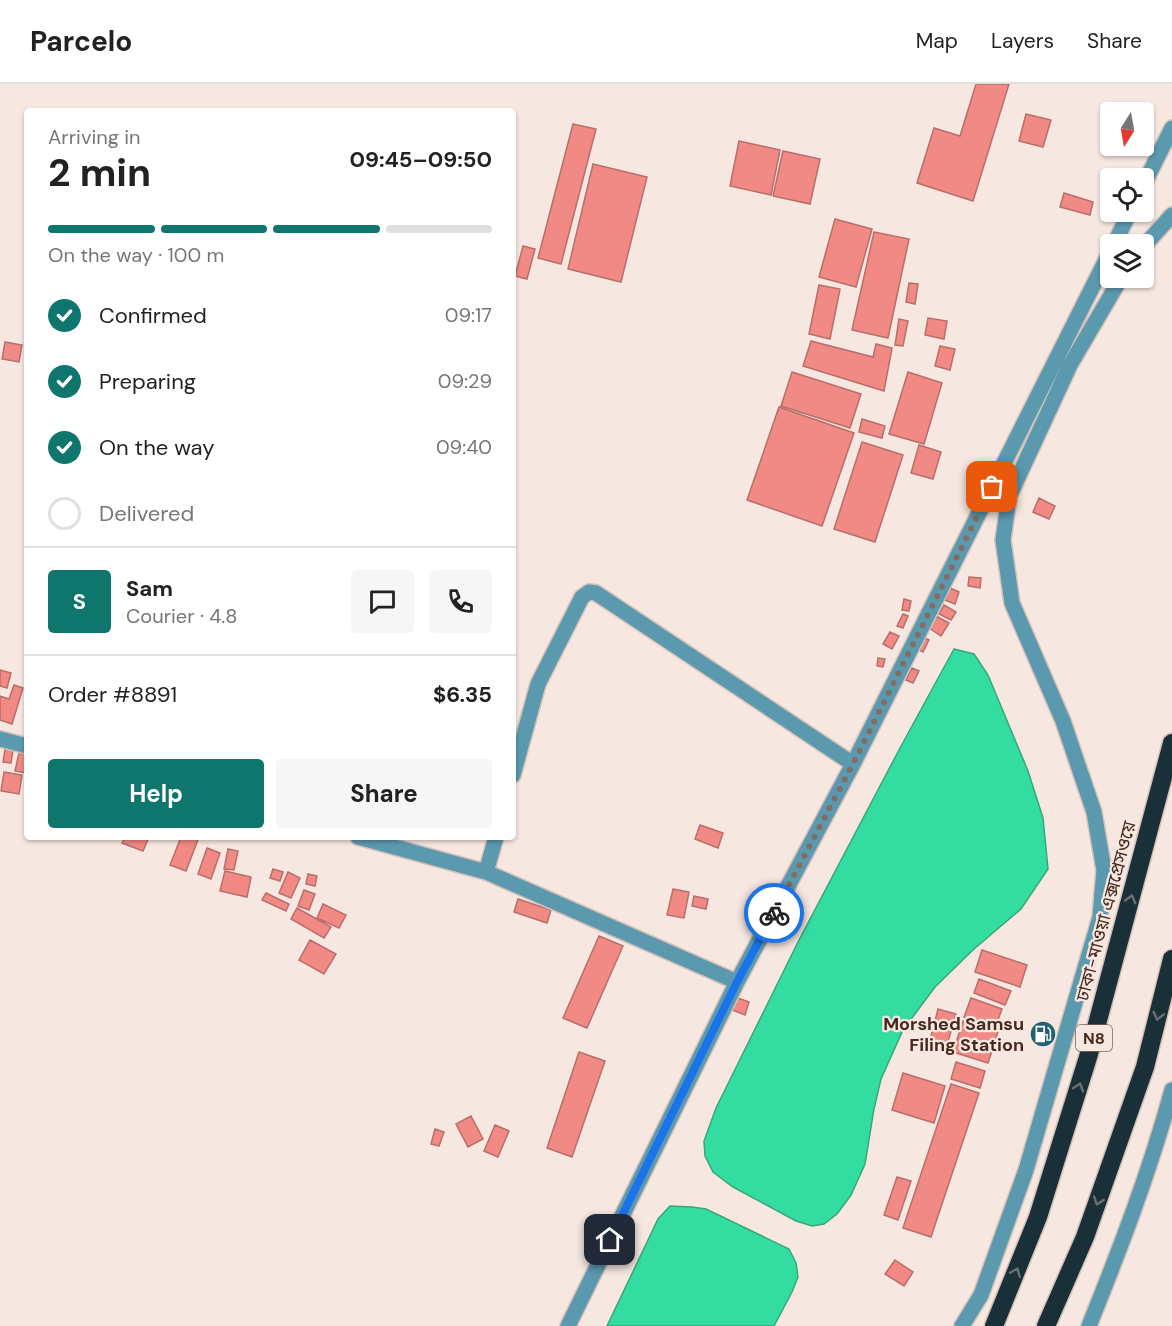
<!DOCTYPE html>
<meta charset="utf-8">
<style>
body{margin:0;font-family:"DM Sans","Noto Sans Bengali",sans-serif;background:#f6f6f6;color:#222;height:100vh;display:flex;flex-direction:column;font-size:22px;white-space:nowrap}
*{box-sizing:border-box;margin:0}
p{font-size:20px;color:#767676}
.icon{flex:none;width:33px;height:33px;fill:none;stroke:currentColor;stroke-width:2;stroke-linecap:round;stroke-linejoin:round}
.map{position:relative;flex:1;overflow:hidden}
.side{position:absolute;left:24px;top:24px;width:492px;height:732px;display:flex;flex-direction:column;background:#fff;border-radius:6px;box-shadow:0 2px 4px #0004}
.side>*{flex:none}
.needle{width:39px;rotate:191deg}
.controls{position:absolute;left:1100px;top:18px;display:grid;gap:12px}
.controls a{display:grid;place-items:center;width:54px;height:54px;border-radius:6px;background:#fff;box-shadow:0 2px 4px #0004;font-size:30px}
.pin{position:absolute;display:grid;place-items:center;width:51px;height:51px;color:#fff;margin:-26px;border-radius:12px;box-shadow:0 3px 9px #0006}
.courier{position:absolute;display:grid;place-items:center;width:60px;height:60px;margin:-30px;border:4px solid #1a73e8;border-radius:50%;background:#fff;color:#222;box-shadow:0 2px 8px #0007}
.summary em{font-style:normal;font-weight:700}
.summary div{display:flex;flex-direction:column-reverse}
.summary{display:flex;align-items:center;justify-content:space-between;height:102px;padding:0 24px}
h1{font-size:39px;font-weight:700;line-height:45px}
.bar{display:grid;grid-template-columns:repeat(4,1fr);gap:9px 6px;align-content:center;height:72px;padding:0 24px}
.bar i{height:8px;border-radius:4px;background:#e0e0e0}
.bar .selected{background:#0f766e}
.bar p{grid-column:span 4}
.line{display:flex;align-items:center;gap:15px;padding:0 24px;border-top:2px solid #e0e0e0}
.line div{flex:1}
.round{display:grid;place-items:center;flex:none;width:63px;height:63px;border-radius:6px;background:#f6f6f6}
ol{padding:0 24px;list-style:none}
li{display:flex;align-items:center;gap:18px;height:66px}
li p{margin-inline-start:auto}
li .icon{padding:6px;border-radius:50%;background:#0f766e;color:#fff;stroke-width:4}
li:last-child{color:#767676}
li i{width:33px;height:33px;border:3px solid #e0e0e0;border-radius:50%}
.button{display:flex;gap:12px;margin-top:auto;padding:12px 24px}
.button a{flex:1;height:69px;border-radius:6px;background:#0f766e;color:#fff;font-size:24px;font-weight:700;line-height:69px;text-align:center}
.button a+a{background:#f6f6f6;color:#222}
header{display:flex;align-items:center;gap:36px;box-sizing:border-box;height:84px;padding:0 30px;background:#fff;border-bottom:2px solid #e0e0e0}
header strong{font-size:28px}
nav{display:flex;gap:33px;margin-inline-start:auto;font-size:21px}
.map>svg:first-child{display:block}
.water{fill:#33dca0;stroke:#39a779;stroke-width:1.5}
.building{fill:#f18985;stroke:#b96e6a;stroke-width:1.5}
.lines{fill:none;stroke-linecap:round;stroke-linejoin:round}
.minor-casing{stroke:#d4c1ba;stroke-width:18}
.highway-casing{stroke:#d4c1ba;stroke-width:21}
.minor{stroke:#5b99af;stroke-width:15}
.highway{stroke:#1a3038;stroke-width:18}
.oneway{stroke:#677073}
.done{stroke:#856c62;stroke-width:6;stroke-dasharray:0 10.8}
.route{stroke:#1a73e8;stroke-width:8}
.labels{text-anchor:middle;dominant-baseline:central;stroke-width:4.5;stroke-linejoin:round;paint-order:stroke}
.shield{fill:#f7e7e1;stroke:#7c6358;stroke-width:1.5}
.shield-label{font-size:16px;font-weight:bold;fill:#472a1e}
.street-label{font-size:18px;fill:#472a1e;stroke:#f7e7e1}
.poi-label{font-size:18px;font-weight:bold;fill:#472a1e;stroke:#f7e7e1;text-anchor:end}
</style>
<header>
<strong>Parcelo</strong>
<nav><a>Map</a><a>Layers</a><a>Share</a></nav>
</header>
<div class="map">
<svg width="1172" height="1242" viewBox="0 0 1172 1242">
<rect width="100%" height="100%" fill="#f7e7e1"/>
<path class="water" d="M954 565 974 570 988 591 1028 687 1043 734 1048 785 1021 825 974 865 935 903 903 946 881 995 874 1025 865 1080 851 1111 837 1130 824 1140 812 1142 796 1137 733 1103 713 1088 705 1072 704 1057 716 1024 799 856 900 664Z
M670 1122 692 1123 706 1125 789 1165 796 1179 798 1193 792 1208 774 1242H607L658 1135Z"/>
<path class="building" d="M976 0H1009L973 117 917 99 934 44 960 52Z
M1026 30 1051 36 1043 63 1019 57Z
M573 40 596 45 561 180 538 174Z
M739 57 780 66 771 111 730 102Z
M783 67 820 75 810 120 773 112Z
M593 80 647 93 621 198 568 185Z
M1064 109 1093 118 1090 131 1060 123Z
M835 135 872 145 856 203 819 193Z
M874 148 909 155 888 254 852 246Z
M523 162 535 165 527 195 515 192Z
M909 199 918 200 915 220 906 218Z
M819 201 840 205 830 255 809 250Z
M928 234 947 237 944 255 925 251Z
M899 235 908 237 903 262 895 261Z
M811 257 873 273 876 260 892 264 884 307 803 282Z
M5 258 22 261 19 278 2 275Z
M940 262 955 265 950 286 935 282Z
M792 288 861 310 850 344 781 322Z
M908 288 942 299 924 360 889 350Z
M779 323 854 349 822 442 747 416Z
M862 335 885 342 882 354 859 348Z
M862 358 903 371 875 458 834 445Z
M919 361 941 368 933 395 911 389Z
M1039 414 1055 422 1049 435 1033 428Z
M969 493 981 494 980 504 968 502Z
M950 504 959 508 955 520 945 516Z
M904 515 911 517 909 527 902 526Z
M944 521 956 528 951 536 939 530Z
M903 530 908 532 903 544 897 542Z
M936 532 949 539 941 552 929 544Z
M890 548 899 552 892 565 883 560Z
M922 553 929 556 923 568 917 565Z
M878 574 885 575 883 583 877 582Z
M912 584 919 587 913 599 906 596Z
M0 586 11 589 7 604 0 602Z
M14 601 23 604 12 640 0 636V612L9 615Z
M6 659 14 660 11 679 3 678Z
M19 669 27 671V689L15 687Z
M4 688 22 691 19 710 1 707Z
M700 741 723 749 718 764 695 755Z
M125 753H149L143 767 122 759Z
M181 753H199L186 787 170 781Z
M207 764 220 769 211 795 198 790Z
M228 765 238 767 234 786 224 785Z
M273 785 283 788 280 797 270 794Z
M225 787 251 793 247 813 220 807Z
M288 788 300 794 291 814 279 809Z
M308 790 317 792 315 802 306 800Z
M673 805 689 808 684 834 667 831Z
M304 806 315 810 309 826 298 822Z
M266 809 289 820 286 827 262 816Z
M694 812 708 815 706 825 692 822Z
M518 815 551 826 547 839 514 828Z
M323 820 346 831 339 844 317 834Z
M297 824 331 843 324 854 291 835Z
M599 852 623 862 587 944 563 934Z
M310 856 336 870 324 890 299 876Z
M982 866 1027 881 1020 903 975 888Z
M979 895 1011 907 1005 921 974 909Z
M735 913 749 918 745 931 730 925Z
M971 914 1002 925 995 944 964 933Z
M938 925 956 930 947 961 930 956Z
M963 937 998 948 988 979 953 968Z
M579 968 605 977 572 1073 547 1064Z
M956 978 985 987 980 1004 951 995Z
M903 989 945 1002 934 1039 892 1026Z
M951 1000 979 1009 931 1153 903 1144Z
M471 1032 483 1055 468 1063 456 1040Z
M495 1041 509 1047 498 1073 484 1067Z
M435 1045 444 1048 439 1062 431 1060Z
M897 1093 911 1097 898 1136 884 1131Z
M895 1176 913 1188 904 1202 885 1190Z"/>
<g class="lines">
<defs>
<path id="minor" d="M1143 102 1172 44
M1114 160 1130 128
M1143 163 1172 131
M0 655 27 662
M513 691 538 600 582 513 589 508 596 509 853 680
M358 753 486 788
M496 753 486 788 737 898
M568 1242 737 898 853 680 1110 168
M962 1242 981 1211 1026 1086 1100 833 1104 786 1094 728 1063 637 1012 519 1003 456 1009 413 1070 281 1121 194
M1089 1242C1120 1165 1150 1087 1172 1006"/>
<path id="highway" d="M994 1242 1038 1133 1089 970 1172 659
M1046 1242 1085 1153 1145 983 1172 875"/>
</defs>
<use href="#minor" class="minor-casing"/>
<use href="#highway" class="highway-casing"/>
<use href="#minor" class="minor"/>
<use href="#highway" class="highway"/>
</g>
<defs><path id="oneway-chevron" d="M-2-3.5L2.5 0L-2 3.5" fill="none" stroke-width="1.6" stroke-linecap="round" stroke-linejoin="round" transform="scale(1.5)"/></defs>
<g class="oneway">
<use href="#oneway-chevron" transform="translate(1131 815) rotate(-75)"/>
<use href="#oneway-chevron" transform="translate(1158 932) rotate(104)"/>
<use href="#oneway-chevron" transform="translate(1079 1003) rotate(-72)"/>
<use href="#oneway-chevron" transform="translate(1098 1117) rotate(109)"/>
<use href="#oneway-chevron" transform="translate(1016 1188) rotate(-68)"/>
</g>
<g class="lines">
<path class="done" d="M774 829 853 680 992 403"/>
<path class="route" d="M610 1156 737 898 774 829"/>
</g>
<defs>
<symbol id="fuel-disc" viewBox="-11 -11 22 22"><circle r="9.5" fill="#226277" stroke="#f7e7e1"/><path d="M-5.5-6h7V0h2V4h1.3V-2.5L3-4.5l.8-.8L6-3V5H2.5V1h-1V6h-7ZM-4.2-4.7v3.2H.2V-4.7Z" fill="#fff"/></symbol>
</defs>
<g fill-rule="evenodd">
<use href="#fuel-disc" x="1028" y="935" width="30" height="30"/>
</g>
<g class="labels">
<rect class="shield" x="1076" y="941" width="36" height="26" rx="4.5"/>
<g class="shield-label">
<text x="1094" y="954">N8</text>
</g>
<g class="street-label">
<text transform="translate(1106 827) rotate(-75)">ঢাকা-মাওয়া এক্সপ্রেসওয়ে</text>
</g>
<g class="poi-label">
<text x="1024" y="940">Morshed Samsu<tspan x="1024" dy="21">Filing Station</tspan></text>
</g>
</g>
</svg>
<div class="controls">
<a><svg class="needle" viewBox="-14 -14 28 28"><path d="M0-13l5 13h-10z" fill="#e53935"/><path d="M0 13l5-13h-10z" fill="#767676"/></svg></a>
<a><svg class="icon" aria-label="locate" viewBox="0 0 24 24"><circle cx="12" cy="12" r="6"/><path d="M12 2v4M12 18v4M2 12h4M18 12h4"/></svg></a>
<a><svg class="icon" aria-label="layers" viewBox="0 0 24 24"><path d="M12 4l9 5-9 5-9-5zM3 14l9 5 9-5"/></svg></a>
</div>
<div class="pin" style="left:992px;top:403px;background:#ea580c"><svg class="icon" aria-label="bag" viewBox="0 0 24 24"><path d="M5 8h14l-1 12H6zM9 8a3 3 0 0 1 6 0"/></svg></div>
<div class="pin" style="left:610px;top:1156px;background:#1f2937"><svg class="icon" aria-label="home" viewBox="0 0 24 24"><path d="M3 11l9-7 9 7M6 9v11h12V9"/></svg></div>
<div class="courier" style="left:774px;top:829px"><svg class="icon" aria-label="bike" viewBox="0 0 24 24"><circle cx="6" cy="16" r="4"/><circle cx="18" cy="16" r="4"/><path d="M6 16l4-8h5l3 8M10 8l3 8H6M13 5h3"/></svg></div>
<section class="side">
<div class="summary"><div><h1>2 min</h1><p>Arriving in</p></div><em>09:45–09:50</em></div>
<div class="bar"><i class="selected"></i><i class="selected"></i><i class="selected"></i><i></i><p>On the way · 100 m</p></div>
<ol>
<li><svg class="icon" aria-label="check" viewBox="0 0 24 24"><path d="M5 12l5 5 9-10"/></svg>Confirmed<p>09:17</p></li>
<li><svg class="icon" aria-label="check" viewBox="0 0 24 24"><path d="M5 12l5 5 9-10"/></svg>Preparing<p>09:29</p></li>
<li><svg class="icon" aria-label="check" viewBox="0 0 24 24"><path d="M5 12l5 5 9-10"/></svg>On the way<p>09:40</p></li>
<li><i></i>Delivered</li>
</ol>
<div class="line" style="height:108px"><b class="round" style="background:#0f766e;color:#fff">S</b><div><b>Sam</b><p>Courier · 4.8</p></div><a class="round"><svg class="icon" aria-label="chat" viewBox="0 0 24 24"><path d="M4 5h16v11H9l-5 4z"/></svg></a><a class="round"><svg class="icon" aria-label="phone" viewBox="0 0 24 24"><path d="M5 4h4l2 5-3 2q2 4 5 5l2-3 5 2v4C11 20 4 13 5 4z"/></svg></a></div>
<div class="line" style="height:78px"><div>Order #8891</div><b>$6.35</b></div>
<div class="button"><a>Help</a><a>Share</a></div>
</section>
</div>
